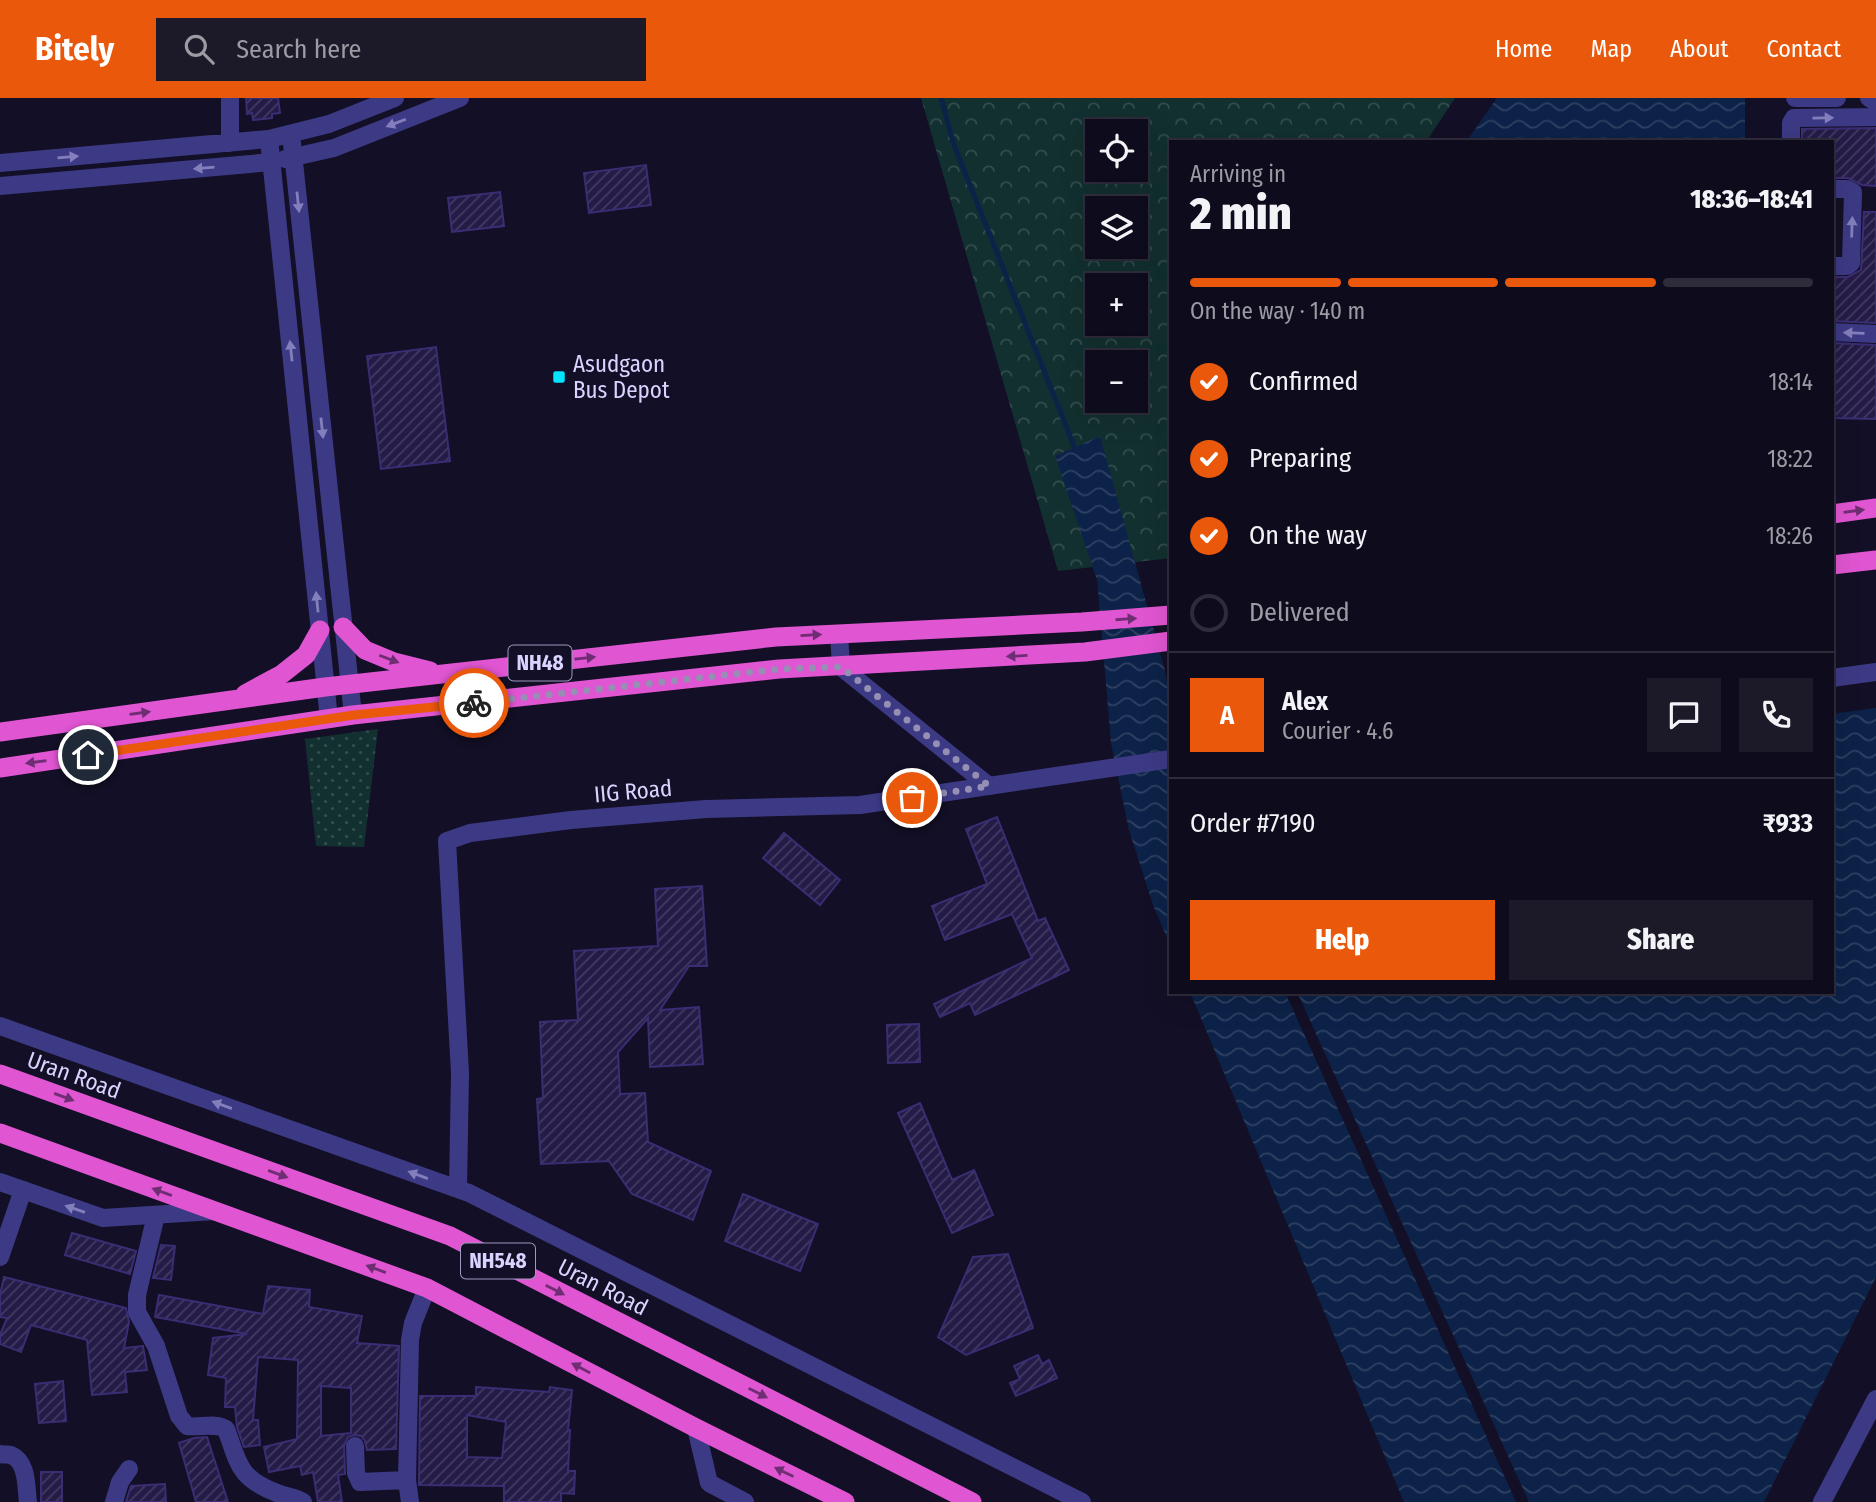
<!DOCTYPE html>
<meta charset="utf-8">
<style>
body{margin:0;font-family:"Fira Sans Condensed",sans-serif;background:#1c1929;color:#f1f3f6;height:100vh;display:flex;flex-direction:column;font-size:26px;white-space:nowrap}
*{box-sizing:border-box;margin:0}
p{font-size:23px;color:#9b9ba3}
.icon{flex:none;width:38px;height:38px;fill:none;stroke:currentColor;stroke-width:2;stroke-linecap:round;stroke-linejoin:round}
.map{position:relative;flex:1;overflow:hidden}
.sheet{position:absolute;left:1169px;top:42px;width:665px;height:854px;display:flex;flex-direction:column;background:#0e0b1c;border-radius:0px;box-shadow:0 7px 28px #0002,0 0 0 2px #2e2b3b}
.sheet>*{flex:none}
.tools{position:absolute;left:1085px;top:21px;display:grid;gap:14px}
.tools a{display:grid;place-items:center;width:63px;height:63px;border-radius:0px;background:#0e0b1c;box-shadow:0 7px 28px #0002,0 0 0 2px #2e2b3b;font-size:35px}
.pin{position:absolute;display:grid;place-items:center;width:60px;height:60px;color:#fff;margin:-30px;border:4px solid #fff;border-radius:50%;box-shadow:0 2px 7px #0007}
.courier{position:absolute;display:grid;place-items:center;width:70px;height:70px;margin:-35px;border:5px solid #ea580c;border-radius:50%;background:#fff;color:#222;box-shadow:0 2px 9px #0007}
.head em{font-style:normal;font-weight:800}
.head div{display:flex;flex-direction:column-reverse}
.head{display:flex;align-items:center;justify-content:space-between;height:119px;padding:0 21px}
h1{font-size:46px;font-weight:800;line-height:52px}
.bar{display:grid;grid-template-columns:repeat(4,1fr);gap:10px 7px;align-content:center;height:84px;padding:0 21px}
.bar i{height:9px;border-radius:5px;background:#2e2b3b}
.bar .on{background:#ea580c}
.bar p{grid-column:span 4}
.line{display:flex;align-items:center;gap:18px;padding:0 21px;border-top:2px solid #2e2b3b}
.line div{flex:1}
.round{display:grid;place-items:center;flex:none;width:74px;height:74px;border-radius:0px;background:#1c1929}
ol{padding:0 21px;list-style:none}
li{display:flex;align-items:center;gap:21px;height:77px}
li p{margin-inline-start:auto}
li .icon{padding:7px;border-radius:50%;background:#ea580c;color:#fff;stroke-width:4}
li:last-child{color:#9b9ba3}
li i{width:38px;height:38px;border:4px solid #2e2b3b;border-radius:50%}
.button{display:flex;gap:14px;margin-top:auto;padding:14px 21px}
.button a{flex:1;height:80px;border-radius:0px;background:#ea580c;color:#fff;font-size:28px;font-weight:800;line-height:80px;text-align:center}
.button a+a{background:#1c1929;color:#f1f3f6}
header{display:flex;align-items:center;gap:42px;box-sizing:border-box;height:98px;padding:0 35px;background:#ea580c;color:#fff}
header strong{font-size:33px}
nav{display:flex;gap:38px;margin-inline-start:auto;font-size:24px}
.search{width:490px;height:63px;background:#1c1929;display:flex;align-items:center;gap:18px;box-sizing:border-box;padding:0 24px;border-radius:0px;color:#9b9ba3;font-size:26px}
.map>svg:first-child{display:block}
.grass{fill:url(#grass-dots)}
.park{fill:url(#park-crowns);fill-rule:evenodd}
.water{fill:url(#water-waves)}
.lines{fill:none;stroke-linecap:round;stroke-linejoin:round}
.stream{stroke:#0c2248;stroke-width:5}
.building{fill:url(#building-hatch);stroke:#3b2d73;stroke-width:2;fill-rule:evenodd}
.minor{stroke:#3d3a85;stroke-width:18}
.tertiary{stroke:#3d3a85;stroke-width:18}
.trunk{stroke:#e055d1;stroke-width:19}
.oneway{fill:#837fbc}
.oneway2{fill:#6f2e73}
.done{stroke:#948fb3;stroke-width:7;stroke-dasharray:0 12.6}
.route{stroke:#ea580c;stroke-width:9}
.poi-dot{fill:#00e5ff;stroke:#130f26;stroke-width:2.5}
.labels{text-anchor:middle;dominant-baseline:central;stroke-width:5;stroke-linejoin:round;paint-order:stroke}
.shield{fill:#130f26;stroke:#9e99be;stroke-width:2}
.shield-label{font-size:21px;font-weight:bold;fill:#d9d4ff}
.poi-label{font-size:23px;fill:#d9d4ff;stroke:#130f26;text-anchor:start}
.street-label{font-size:23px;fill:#d9d4ff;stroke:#130f26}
</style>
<header>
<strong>Bitely</strong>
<div class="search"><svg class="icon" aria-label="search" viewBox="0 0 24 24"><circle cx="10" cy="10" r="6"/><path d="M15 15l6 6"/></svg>Search here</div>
<nav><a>Home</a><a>Map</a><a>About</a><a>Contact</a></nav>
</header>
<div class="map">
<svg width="1876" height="1404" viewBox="0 0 1876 1404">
<defs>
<pattern id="grass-dots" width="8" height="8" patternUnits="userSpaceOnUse" patternTransform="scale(1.75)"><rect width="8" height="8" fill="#12302f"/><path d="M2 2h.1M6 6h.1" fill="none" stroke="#344d4e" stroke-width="1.8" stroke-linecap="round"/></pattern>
<pattern id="park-crowns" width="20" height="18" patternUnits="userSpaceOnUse" patternTransform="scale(1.75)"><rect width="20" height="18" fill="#12302f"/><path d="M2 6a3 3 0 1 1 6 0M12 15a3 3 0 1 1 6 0" fill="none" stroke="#344d4e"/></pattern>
<pattern id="water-waves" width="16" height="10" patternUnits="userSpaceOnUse" patternTransform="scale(1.75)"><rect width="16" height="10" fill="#0c2248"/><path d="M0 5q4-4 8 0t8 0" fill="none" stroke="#2f4163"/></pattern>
<pattern id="building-hatch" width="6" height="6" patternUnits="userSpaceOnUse" patternTransform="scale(1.75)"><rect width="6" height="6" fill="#241b47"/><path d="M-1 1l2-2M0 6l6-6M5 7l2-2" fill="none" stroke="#433b63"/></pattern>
</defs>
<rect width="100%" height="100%" fill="#130f26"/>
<path class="grass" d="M378 631 364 749 316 748 305 641Z"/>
<path class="park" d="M921 0H1455L1426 44H1171V460L1058 473ZM1097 33H1136V72H1097ZM1097 110H1136V149H1097ZM1097 187H1136V226H1097ZM1097 264H1136V303H1097Z"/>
<path class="water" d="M1497 0H1745V44H1466Z
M1100 338 1164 569 1171 603V849L1153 807 1129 732 1111 645 1097 482 1055 358Z
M1876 610V1179L1764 1404H1529L1297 894H1832V616Z
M1190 894H1285L1516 1404H1404Z"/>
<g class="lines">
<path class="stream" d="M941 0 954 47 1076 353"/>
</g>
<path class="building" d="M246 0H278L280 15 272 16V20L253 22 252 15 247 16Z
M1876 30V88L1862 87 1848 80H1832V44H1802V31Z
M646 67 651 107 589 115 584 75Z
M500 94 504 128 452 134 448 100Z
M1864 114H1876V225L1832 223V179H1848L1861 172Z
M1832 245 1876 247V321L1832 320Z
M436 249 450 363 381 371 367 258Z
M997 719 1038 823 1045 820 1069 872 975 917 970 905 940 919 934 906 1032 860 1012 816 945 842 932 808 987 786 966 731Z
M784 735 840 782 820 807 763 760Z
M702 788 707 868H689L660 912 699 909 703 966 650 969 648 920 618 954 620 996 645 995 648 1044 711 1073 693 1122 632 1096 609 1063 541 1066 537 1001 543 1000 540 924 578 922 574 853 658 848 655 791Z
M919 926 920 964 888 965 887 927Z
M920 1005 952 1082 974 1072 993 1117 952 1135 898 1015Z
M743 1096 818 1126 800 1173 725 1143Z
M72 1135 136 1153 130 1176 65 1157Z
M161 1147 175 1148 171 1182 153 1180Z
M1008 1156 1033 1230 966 1257 938 1239 973 1159Z
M4 1179 126 1210 129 1224 124 1250 143 1248 147 1272 125 1274 127 1294 92 1297 87 1242 31 1227 21 1254 0 1246V1237L7 1220 0 1219V1197Z
M268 1188 310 1192 309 1209 362 1218 357 1245 399 1248 396 1351 367 1352 365 1343 361 1338 355 1337 348 1339 344 1348 345 1376 338 1377 342 1404H318L313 1374 302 1377 300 1368 269 1374 264 1349 297 1341 298 1262 258 1259 253 1322H258L260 1347 244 1349 237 1329 235 1309H225L226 1280 208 1277 213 1240 247 1236 155 1219 159 1197 263 1216ZM321 1288 351 1290V1335L321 1338Z
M1038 1257 1042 1266 1049 1262 1057 1280 1016 1298 1010 1285 1020 1281 1014 1268Z
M63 1283 66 1323 39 1325 35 1286Z
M476 1289 549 1294 550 1289 572 1292 568 1332H570L568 1373H575L574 1396 561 1395V1404H504V1388L419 1387 420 1298H476ZM467 1317 506 1324 502 1360 467 1359Z
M207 1339 228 1404H196L179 1345 194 1340Z
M41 1374H62V1404H41Z
M165 1386 166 1404H126L131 1388Z"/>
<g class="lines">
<path class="minor" d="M230 0V45
M1795 0H1837
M1869 0 1876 4
M1791 44V25L1794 20 1876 19
M0 65 269 41
M0 88 272 64
M1832 91H1847L1853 94 1851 165 1847 168H1832
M1832 234 1876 236
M839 536 841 569 989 688
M156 1117 137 1197V1214L156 1248 179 1318 187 1328C200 1330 215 1324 226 1331 239 1366 238 1380 277 1395 286 1399 294 1398 303 1404
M0 1159 23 1092
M355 1348 356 1375 360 1384 407 1382
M0 1356C4 1357 8 1356 11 1357 28 1364 26 1390 28 1404
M114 1404 120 1384 129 1371
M410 1404 407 1382 410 1242 413 1225 427 1190
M1822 1404 1876 1301"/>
<path class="tertiary" d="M291 36 353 617
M285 61 334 50 460 0
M1832 580 1876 574
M329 621 269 41 329 26 395 0
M0 928 469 1095 1082 1404
M0 1084 103 1120 215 1113
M458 1091 460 975 447 743 470 735 571 722 706 711 860 707 1171 661
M696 1330 709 1385 745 1404"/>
<path class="trunk" d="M1832 416 1876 410
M1832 467 1876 462
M343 529 365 552 394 564 430 573
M245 596 282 576 306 557 320 532
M0 634 325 589 776 539 1082 524 1171 517
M0 670 353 617 779 571 1085 554 1171 543
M0 976 450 1138 972 1404
M0 1035 427 1190 696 1330 845 1404"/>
</g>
<defs><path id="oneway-solid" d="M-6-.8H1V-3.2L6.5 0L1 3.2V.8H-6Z" transform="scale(1.75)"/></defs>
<g class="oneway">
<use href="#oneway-solid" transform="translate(1823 20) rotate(-1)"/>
<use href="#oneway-solid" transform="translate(396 25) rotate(159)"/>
<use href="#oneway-solid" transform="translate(68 59) rotate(-5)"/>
<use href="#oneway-solid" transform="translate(204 70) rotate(175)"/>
<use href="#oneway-solid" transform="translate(298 104) rotate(84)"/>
<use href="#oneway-solid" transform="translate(1852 129) rotate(-88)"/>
<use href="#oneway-solid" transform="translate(1854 235) rotate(-178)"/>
<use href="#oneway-solid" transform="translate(291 253) rotate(-96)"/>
<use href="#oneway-solid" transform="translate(322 330) rotate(84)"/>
<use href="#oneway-solid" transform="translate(317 504) rotate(-96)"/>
<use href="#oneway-solid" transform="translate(222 1007) rotate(-160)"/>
<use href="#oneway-solid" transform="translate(418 1077) rotate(-160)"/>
<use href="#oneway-solid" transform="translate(75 1111) rotate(-161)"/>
</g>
<g class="oneway2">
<use href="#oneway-solid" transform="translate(1854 413) rotate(-8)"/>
<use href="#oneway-solid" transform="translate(1126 521) rotate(-4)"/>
<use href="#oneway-solid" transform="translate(811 537) rotate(-3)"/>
<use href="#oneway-solid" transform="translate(1017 558) rotate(177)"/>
<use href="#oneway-solid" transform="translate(585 560) rotate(-6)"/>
<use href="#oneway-solid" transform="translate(389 561) rotate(21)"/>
<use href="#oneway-solid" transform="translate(140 615) rotate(-8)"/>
<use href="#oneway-solid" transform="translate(36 664) rotate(172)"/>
<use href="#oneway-solid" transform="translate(64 999) rotate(20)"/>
<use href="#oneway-solid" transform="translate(278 1076) rotate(20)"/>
<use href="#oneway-solid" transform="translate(162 1094) rotate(-160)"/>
<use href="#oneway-solid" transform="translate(376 1171) rotate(-160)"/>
<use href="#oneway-solid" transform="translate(555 1192) rotate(27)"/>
<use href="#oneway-solid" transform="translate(581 1270) rotate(-152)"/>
<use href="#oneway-solid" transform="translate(758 1295) rotate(27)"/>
<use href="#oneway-solid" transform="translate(784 1374) rotate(-154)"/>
</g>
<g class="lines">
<path class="done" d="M474 605 779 571 841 569 989 688 912 700"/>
<path class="route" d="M88 657 354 617 474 605"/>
</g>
<rect class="poi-dot" x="552" y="272" width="14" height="14" rx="3.5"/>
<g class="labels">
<g class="shield">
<rect x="508.5" y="547.5" width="63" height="35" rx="5"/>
<rect x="461" y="1145.5" width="74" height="35" rx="5"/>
</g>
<g class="shield-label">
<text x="540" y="565">NH48</text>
<text x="498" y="1163">NH548</text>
</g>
<g class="poi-label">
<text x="573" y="266">Asudgaon<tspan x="573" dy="26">Bus Depot</tspan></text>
</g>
<g class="street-label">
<text transform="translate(633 693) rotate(-5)">IIG Road</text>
<text transform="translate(74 977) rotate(20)">Uran Road</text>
<text transform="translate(603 1189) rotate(27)">Uran Road</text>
</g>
</g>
</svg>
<div class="tools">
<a><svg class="icon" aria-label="locate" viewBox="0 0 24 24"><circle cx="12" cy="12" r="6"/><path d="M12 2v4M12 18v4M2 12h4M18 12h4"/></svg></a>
<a><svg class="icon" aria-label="layers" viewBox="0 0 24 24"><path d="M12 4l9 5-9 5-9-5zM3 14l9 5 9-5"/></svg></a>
<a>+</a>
<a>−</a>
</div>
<div class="pin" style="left:912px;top:700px;background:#ea580c"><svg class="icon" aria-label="bag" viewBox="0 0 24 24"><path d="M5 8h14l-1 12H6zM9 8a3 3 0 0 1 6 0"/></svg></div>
<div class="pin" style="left:88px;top:657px;background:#1f2937"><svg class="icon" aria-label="home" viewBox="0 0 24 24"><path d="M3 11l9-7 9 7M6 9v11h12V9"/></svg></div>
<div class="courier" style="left:474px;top:605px"><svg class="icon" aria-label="bike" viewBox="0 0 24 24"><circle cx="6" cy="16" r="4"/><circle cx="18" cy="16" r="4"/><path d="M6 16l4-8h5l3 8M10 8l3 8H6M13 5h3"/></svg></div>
<section class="sheet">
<div class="head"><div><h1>2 min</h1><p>Arriving in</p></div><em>18:36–18:41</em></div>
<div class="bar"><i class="on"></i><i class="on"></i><i class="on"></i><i></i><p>On the way · 140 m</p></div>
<ol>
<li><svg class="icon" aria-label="check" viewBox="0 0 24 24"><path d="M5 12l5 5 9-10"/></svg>Confirmed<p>18:14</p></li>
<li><svg class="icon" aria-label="check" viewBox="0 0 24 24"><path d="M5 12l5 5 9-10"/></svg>Preparing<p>18:22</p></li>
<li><svg class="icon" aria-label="check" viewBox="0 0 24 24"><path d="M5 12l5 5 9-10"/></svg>On the way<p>18:26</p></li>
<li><i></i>Delivered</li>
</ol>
<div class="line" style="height:126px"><b class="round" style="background:#ea580c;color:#fff">A</b><div><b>Alex</b><p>Courier · 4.6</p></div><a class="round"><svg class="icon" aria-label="chat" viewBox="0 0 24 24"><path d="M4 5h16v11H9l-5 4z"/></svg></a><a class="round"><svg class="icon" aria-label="phone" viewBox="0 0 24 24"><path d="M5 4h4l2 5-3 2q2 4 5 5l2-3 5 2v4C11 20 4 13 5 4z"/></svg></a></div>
<div class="line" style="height:91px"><div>Order #7190</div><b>₹933</b></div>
<div class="button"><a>Help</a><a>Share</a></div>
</section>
</div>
